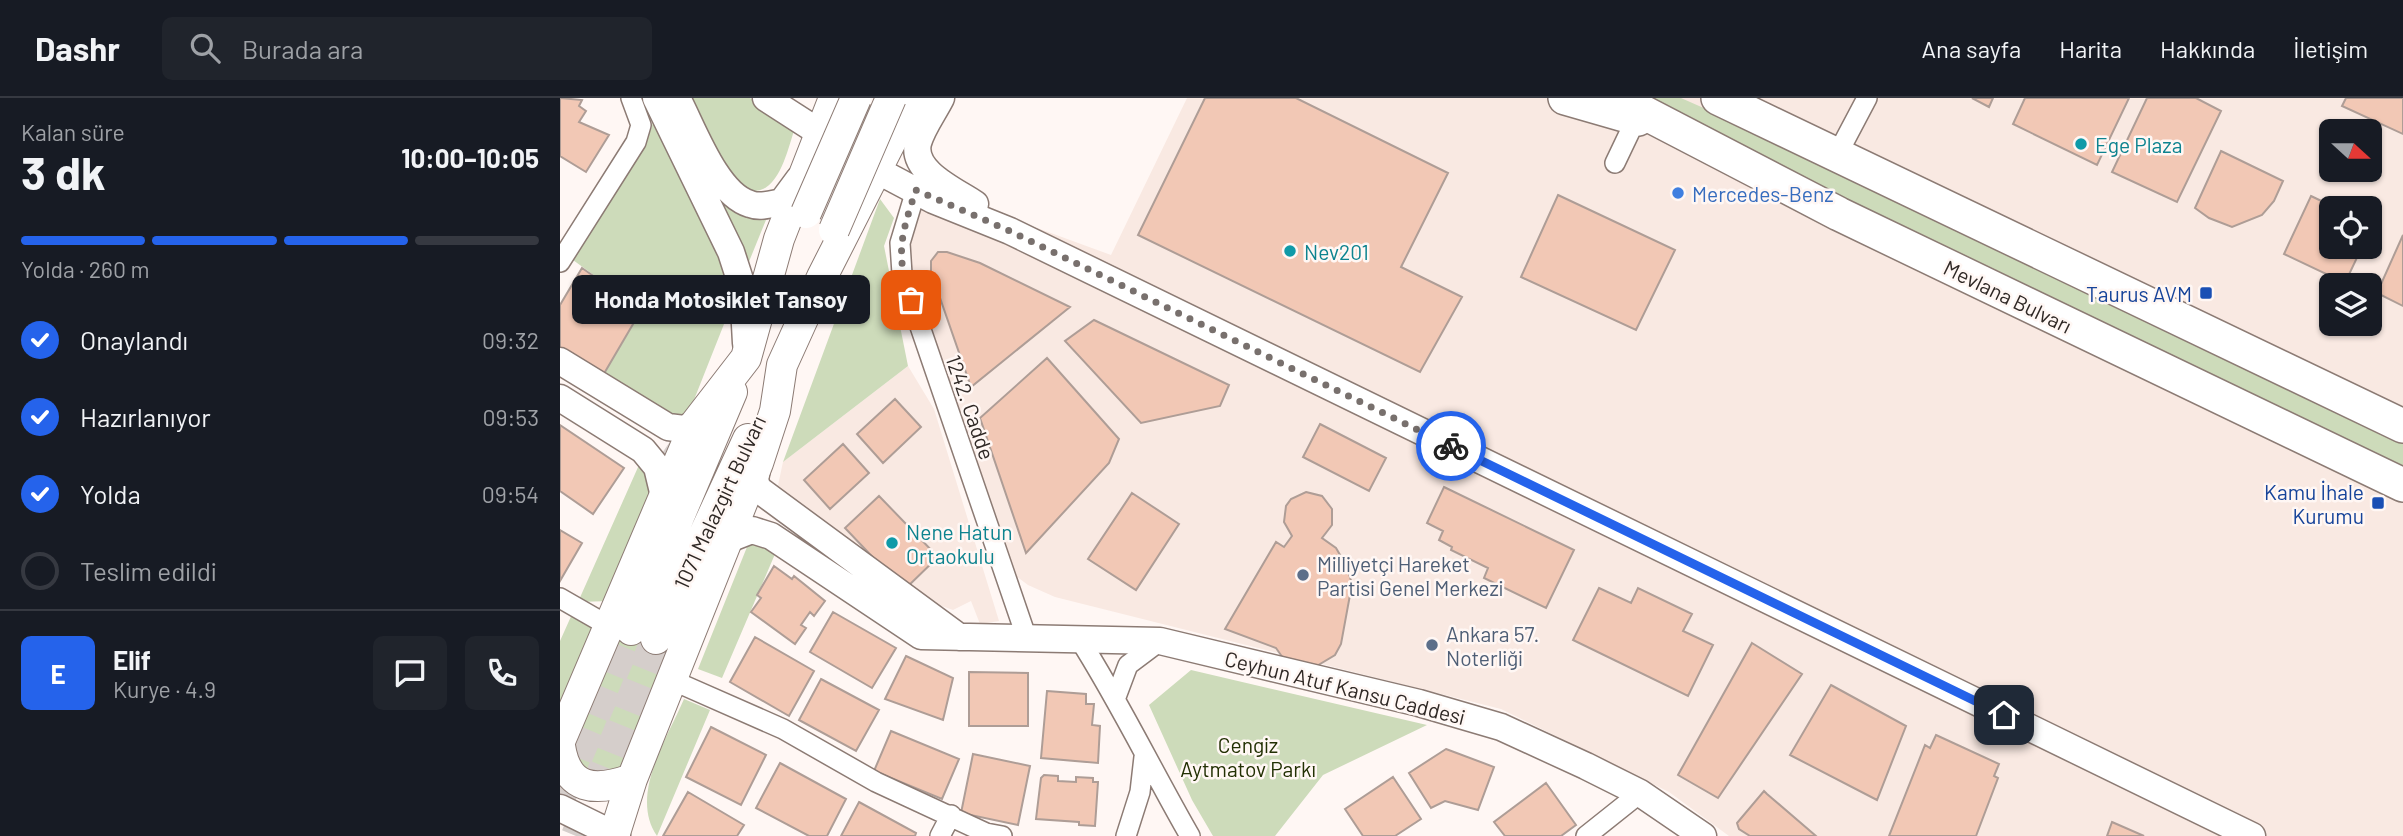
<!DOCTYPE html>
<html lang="tr">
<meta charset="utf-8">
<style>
body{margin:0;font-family:Barlow,sans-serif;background:#20242c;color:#f1f3f6;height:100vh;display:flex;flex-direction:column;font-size:26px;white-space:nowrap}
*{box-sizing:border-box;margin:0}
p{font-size:23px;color:#9ea1a6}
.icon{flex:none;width:38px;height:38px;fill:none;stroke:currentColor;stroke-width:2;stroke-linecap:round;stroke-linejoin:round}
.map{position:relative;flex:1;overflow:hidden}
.side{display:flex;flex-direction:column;background:#171b24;width:560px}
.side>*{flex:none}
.needle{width:46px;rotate:111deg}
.fabs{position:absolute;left:1759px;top:21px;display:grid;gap:14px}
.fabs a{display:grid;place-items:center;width:63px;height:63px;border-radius:10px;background:#171b24;box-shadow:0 2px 5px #0004;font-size:35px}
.pin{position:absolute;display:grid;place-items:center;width:60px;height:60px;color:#fff;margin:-30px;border-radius:14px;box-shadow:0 4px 10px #0006}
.courier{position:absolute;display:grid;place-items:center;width:70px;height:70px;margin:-35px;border:5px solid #2563eb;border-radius:50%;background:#fff;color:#222;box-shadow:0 2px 9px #0007}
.bubble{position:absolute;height:49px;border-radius:10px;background:#171b24;box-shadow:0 2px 5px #0004;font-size:23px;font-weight:700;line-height:49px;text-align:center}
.head em{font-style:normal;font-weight:700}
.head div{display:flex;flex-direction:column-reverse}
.head{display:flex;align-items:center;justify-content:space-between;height:119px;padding:0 21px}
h1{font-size:46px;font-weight:700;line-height:52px}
.bar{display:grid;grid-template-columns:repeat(4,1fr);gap:10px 7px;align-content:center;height:84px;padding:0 21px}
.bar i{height:9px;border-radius:5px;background:#363941}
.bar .current{background:#2563eb}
.bar p{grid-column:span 4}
.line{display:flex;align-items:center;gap:18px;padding:0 21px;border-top:2px solid #363941}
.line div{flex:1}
.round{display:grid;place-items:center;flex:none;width:74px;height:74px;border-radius:10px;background:#20242c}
ol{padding:0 21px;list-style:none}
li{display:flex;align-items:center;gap:21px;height:77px}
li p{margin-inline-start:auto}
li .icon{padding:7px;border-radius:50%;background:#2563eb;color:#fff;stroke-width:4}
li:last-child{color:#9ea1a6}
li i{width:38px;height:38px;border:4px solid #363941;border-radius:50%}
header{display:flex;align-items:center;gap:42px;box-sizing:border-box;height:98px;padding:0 35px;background:#171b24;border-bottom:2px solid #363941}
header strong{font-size:33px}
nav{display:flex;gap:38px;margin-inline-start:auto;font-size:24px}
.search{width:490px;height:63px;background:#20242c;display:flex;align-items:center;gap:18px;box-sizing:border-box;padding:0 24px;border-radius:10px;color:#9ea1a6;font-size:26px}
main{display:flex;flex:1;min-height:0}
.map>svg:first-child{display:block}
.built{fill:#f9e9e2;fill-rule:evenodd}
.green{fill:#cddbba}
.building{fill:#f2c8b5;stroke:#ae9d96;stroke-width:2}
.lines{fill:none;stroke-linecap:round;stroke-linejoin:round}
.secondary-tunnel{stroke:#d5cecb;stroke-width:26;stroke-dasharray:26 13;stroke-linecap:butt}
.primary-tunnel{stroke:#d5cecb;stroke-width:30;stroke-dasharray:30 15;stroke-linecap:butt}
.street-casing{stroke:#8c7b74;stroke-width:22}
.secondary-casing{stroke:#8c7b74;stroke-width:29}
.primary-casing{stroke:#8c7b74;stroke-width:32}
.highway-casing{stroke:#8c7b74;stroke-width:36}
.street{stroke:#fff;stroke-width:19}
.secondary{stroke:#fff;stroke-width:26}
.primary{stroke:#fff;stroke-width:30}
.highway{stroke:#fff;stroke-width:33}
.primary-bridge-casing{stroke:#8c7b74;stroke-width:32;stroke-linecap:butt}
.primary-bridge{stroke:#fff;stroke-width:30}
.done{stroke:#78706d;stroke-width:7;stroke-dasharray:0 12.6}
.route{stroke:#2563eb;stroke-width:9}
.culture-dot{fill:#0f9aa8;stroke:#fff7f4;stroke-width:2.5}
.shop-dot{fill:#3f7fe0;stroke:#fff7f4;stroke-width:2.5}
.transit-dot{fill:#1a4fb4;stroke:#fff7f4;stroke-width:2.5}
.service-dot{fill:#5c6f8a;stroke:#fff7f4;stroke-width:2.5}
.labels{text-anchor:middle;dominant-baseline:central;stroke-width:5;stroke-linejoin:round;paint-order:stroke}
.culture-label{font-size:21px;fill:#0d838f;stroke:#fff7f4;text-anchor:start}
.shop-label{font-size:21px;fill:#366cbe;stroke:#fff7f4;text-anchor:start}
.transit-label{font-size:21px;fill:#164399;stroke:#fff7f4;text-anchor:end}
.street-label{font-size:21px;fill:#2f2825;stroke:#fff7f4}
.service-label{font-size:21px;fill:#4e5e75;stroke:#fff7f4;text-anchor:start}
.park-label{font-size:21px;fill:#223003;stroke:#fff7f4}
</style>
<header>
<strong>Dashr</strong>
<div class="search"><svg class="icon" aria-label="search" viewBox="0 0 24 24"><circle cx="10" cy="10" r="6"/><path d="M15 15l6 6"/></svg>Burada ara</div>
<nav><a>Ana sayfa</a><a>Harita</a><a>Hakkında</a><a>İletişim</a></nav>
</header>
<main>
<section class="side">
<div class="head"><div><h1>3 dk</h1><p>Kalan süre</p></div><em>10:00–10:05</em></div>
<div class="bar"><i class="current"></i><i class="current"></i><i class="current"></i><i></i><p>Yolda · 260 m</p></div>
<ol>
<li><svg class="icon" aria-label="check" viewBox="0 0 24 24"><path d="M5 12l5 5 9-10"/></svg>Onaylandı<p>09:32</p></li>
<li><svg class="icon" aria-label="check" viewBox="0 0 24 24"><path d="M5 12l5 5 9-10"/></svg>Hazırlanıyor<p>09:53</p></li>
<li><svg class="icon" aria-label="check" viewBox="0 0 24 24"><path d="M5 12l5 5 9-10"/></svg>Yolda<p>09:54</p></li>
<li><i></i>Teslim edildi</li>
</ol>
<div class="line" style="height:126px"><b class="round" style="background:#2563eb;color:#fff">E</b><div><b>Elif</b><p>Kurye · 4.9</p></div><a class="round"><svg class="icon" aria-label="chat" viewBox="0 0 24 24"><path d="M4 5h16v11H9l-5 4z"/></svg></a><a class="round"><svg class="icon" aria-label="phone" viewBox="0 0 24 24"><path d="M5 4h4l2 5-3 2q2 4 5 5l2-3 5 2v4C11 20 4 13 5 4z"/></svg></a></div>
</section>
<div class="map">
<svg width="1843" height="738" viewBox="0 0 1843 738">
<rect width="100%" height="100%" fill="#fff7f4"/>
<path class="built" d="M627 0H1843V738H1169L1109 694 941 611 495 499 468 487 440 466 346 166 350 139 368 90 551 157ZM1771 33H1810V72H1771ZM1771 110H1810V149H1771ZM1771 187H1810V226H1771Z
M348 268 374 311 439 523 420 526 411 503 393 512 368 503 217 392 223 364Z"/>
<path class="green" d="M125 0H190L235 30C228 49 220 94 193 93 186 93 178 88 171 86Z
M1086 0H1121L1223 45 1843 343V372L1342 133Z
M95 17 165 156 170 211 124 327 42 279 75 221 66 214 72 205 13 162 91 31Z
M140 67 210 112 186 171Z
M320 101 334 120 324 148 348 268 223 364Z
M87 349 107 365 50 503 18 504Z
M194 444 218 449 162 580 138 571 187 449Z
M13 514 31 524V551L0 622V543Z
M62 527 120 551 68 672 48 683 19 670 12 643Z
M631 572 867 627 763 677 715 738H653L632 702 589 607Z
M124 601 150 612 97 738C69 697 107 641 124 601Z"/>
<path class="building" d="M0 0 22 2 19 8 26 13 19 24 49 37 26 74 0 58Z
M645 0H736L888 75 841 169 902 199 860 274 578 137Z
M1412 0H1433L1429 9Z
M1465 0H1569L1537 67 1453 26Z
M1587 0H1636L1661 13 1617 104 1552 74Z
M1786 0H1843V36L1782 8Z
M1661 53 1723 83 1714 103 1702 117 1672 129 1649 120 1635 110Z
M998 97 1115 152 1076 232 961 179Z
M1751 98 1776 110H1771V149H1802L1785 185 1724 156Z
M1843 137V208L1817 195Z
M378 154H387L420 165 510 209 411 289 371 174V163Z
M22 170 72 205 66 214 76 221 42 279 0 249V207Z
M534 222 669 287 660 308 581 325 505 243Z
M487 260 559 341 549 365 466 455 420 320Z
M335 301 361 329 323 365 297 336Z
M760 326 826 360 809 393 743 359Z
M0 327 64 370 33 416 0 393Z
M283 346 309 375 270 411 244 382Z
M884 389 1014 452 986 510 924 480 928 470 891 452 892 449 879 442 883 433 867 425Z
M746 394 762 398 772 411V427L762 440 776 450 787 469 792 486 781 546 775 557 755 569 723 560 716 550 665 531 716 444 724 449 732 438 724 424 726 408 731 401Z
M572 395 619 426 576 492 528 461Z
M319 398 378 459 344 492 285 430Z
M0 432 22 445 0 483Z
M214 468 232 481 234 478 265 503 254 518 250 514 241 527 246 530 235 546 191 514 201 500 197 497Z
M1039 490 1071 505 1078 490 1132 516 1123 533 1153 547 1128 598 1013 542Z
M273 514 336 550 312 590 250 554Z
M195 539 254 573 229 618 170 584Z
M1192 545 1242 576 1158 700 1118 677Z
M346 558 393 580 383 622 325 601Z
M409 574 468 575V628H409Z
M261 581 319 612 296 653 239 622Z
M1271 587 1346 628 1317 702 1230 657Z
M487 593 526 596V606H534L532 627 540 628 538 665 481 660Z
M151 629 206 657 181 707 126 679Z
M331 633 399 661 382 701 314 673Z
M1376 637 1439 666 1434 678 1438 680 1416 738H1329L1365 647 1370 650Z
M886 651 934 669 918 712 885 703 871 710 849 675Z
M413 656 470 668 458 727 401 715Z
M220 665 286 701 267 738H249L196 710Z
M484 677 498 678V683L516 684V679L533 680V684H538L535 728 519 727V724L476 721 481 680Z
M833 679 861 721 835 738H803L785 711Z
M986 685 1016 727 1001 738H945L934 724Z
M1204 693 1207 696 1256 738H1190L1179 731 1177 725Z
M128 694 184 727 177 738H103Z
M299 704 356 735 355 738H281Z
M1552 724 1584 738H1547Z"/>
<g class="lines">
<path class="secondary-tunnel" d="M107 348 197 411"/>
<path class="primary-tunnel" d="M0 701 71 532
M16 738 96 541"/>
<defs>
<path id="street" d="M1278 55 1307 0
M1055 65 1076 21
M356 92 340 145 342 176 466 538
M0 164 76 44 81 27 71 0
M0 500 47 527
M518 539C559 603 592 672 630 738
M114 583 223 631 316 684 426 735 442 738
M556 599 568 567 600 543
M380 738 391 717
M566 738 580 694 584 659
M1026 738 1080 695"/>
<path id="secondary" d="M96 0 171 154 183 191 186 245
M117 0C133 30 156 96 190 106 200 110 212 106 222 104L239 81
M206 0 251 29
M381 0C374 14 362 30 358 45 351 74 396 93 415 106
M324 76 373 102 450 133 1692 738
M0 263 108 329 124 331 135 326
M0 300 83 352 97 369 103 394
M198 365 195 382 198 391 399 539
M169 441 192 432 211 438 361 538 600 543 859 605 941 629 1026 668 1080 695 1143 738
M0 710 57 738"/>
<path id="primary" d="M71 532 172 294
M96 541 188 341
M0 643 135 326 186 260 219 141 274 0
M0 648C7 693 35 694 72 681
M54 738 72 681 198 365 215 313 222 267 262 179 353 0"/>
<path id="highway" d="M1005 0 1078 21
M1056 0 1279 116 1843 387
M1158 0 1843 328"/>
</defs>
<use href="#street" class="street-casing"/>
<use href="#secondary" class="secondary-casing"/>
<use href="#primary" class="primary-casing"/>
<use href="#highway" class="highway-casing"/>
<use href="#street" class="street"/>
<use href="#secondary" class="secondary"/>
<use href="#primary" class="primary"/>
<use href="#highway" class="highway"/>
<defs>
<path id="primary-bridge" d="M246 115 296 0
M274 132 331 0"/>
</defs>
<use href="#primary-bridge" class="primary-bridge-casing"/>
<use href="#primary-bridge" class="primary-bridge"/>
</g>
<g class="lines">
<path class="done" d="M351 202C335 156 341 137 356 92L450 133 891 348"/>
<path class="route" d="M891 348 1444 617"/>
</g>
<g class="culture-dot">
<circle cx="1521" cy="46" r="7"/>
<circle cx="730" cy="153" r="7"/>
<circle cx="332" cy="445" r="7"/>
</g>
<circle class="shop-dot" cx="1118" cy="95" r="7"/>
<g class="transit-dot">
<rect x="1639" y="188" width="14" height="14" rx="3.5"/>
<rect x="1811" y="398" width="14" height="14" rx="3.5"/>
</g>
<g class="service-dot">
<circle cx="743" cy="477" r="7"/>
<circle cx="872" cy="547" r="7"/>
</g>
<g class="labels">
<g class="culture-label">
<text x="1535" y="46">Ege Plaza</text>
<text x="744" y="153">Nev201</text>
<text x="346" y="433">Nene Hatun<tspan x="346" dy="24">Ortaokulu</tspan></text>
</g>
<g class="shop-label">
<text x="1132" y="95">Mercedes-Benz</text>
</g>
<g class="transit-label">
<text x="1632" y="195">Taurus AVM</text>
<text x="1804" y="393">Kamu İhale<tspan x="1804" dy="24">Kurumu</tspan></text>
</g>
<g class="street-label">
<text transform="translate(1448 198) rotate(26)">Mevlana Bulvarı</text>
<text transform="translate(411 309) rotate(71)">1242. Cadde</text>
<text transform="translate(159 404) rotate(-65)">1071 Malazgirt Bulvarı</text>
<text transform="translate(785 589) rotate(14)">Ceyhun Atuf Kansu Caddesi</text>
</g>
<g class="service-label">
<text x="757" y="465">Milliyetçi Hareket<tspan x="757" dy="24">Partisi Genel Merkezi</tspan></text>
<text x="886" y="535">Ankara 57.<tspan x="886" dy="24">Noterliği</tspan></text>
</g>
<g class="park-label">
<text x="688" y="646">Cengiz<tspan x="688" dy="24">Aytmatov Parkı</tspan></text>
</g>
</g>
</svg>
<div class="fabs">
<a><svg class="needle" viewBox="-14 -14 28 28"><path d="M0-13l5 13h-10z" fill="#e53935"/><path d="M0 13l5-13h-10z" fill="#9ea1a6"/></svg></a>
<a><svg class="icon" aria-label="locate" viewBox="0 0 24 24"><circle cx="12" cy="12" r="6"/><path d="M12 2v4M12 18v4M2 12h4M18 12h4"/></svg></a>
<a><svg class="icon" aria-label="layers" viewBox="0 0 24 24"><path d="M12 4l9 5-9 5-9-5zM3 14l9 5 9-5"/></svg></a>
</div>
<div class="pin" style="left:351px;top:202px;background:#ea580c"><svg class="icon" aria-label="bag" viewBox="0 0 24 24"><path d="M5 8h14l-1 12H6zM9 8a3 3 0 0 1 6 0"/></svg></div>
<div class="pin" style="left:1444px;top:617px;background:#1f2937"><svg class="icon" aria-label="home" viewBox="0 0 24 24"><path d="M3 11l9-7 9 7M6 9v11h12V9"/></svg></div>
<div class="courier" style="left:891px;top:348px"><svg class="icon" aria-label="bike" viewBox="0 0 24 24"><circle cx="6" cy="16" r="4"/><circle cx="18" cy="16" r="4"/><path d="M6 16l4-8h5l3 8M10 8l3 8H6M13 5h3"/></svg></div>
<div class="bubble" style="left:12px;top:177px;width:298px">Honda Motosiklet Tansoy</div>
</div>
</main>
